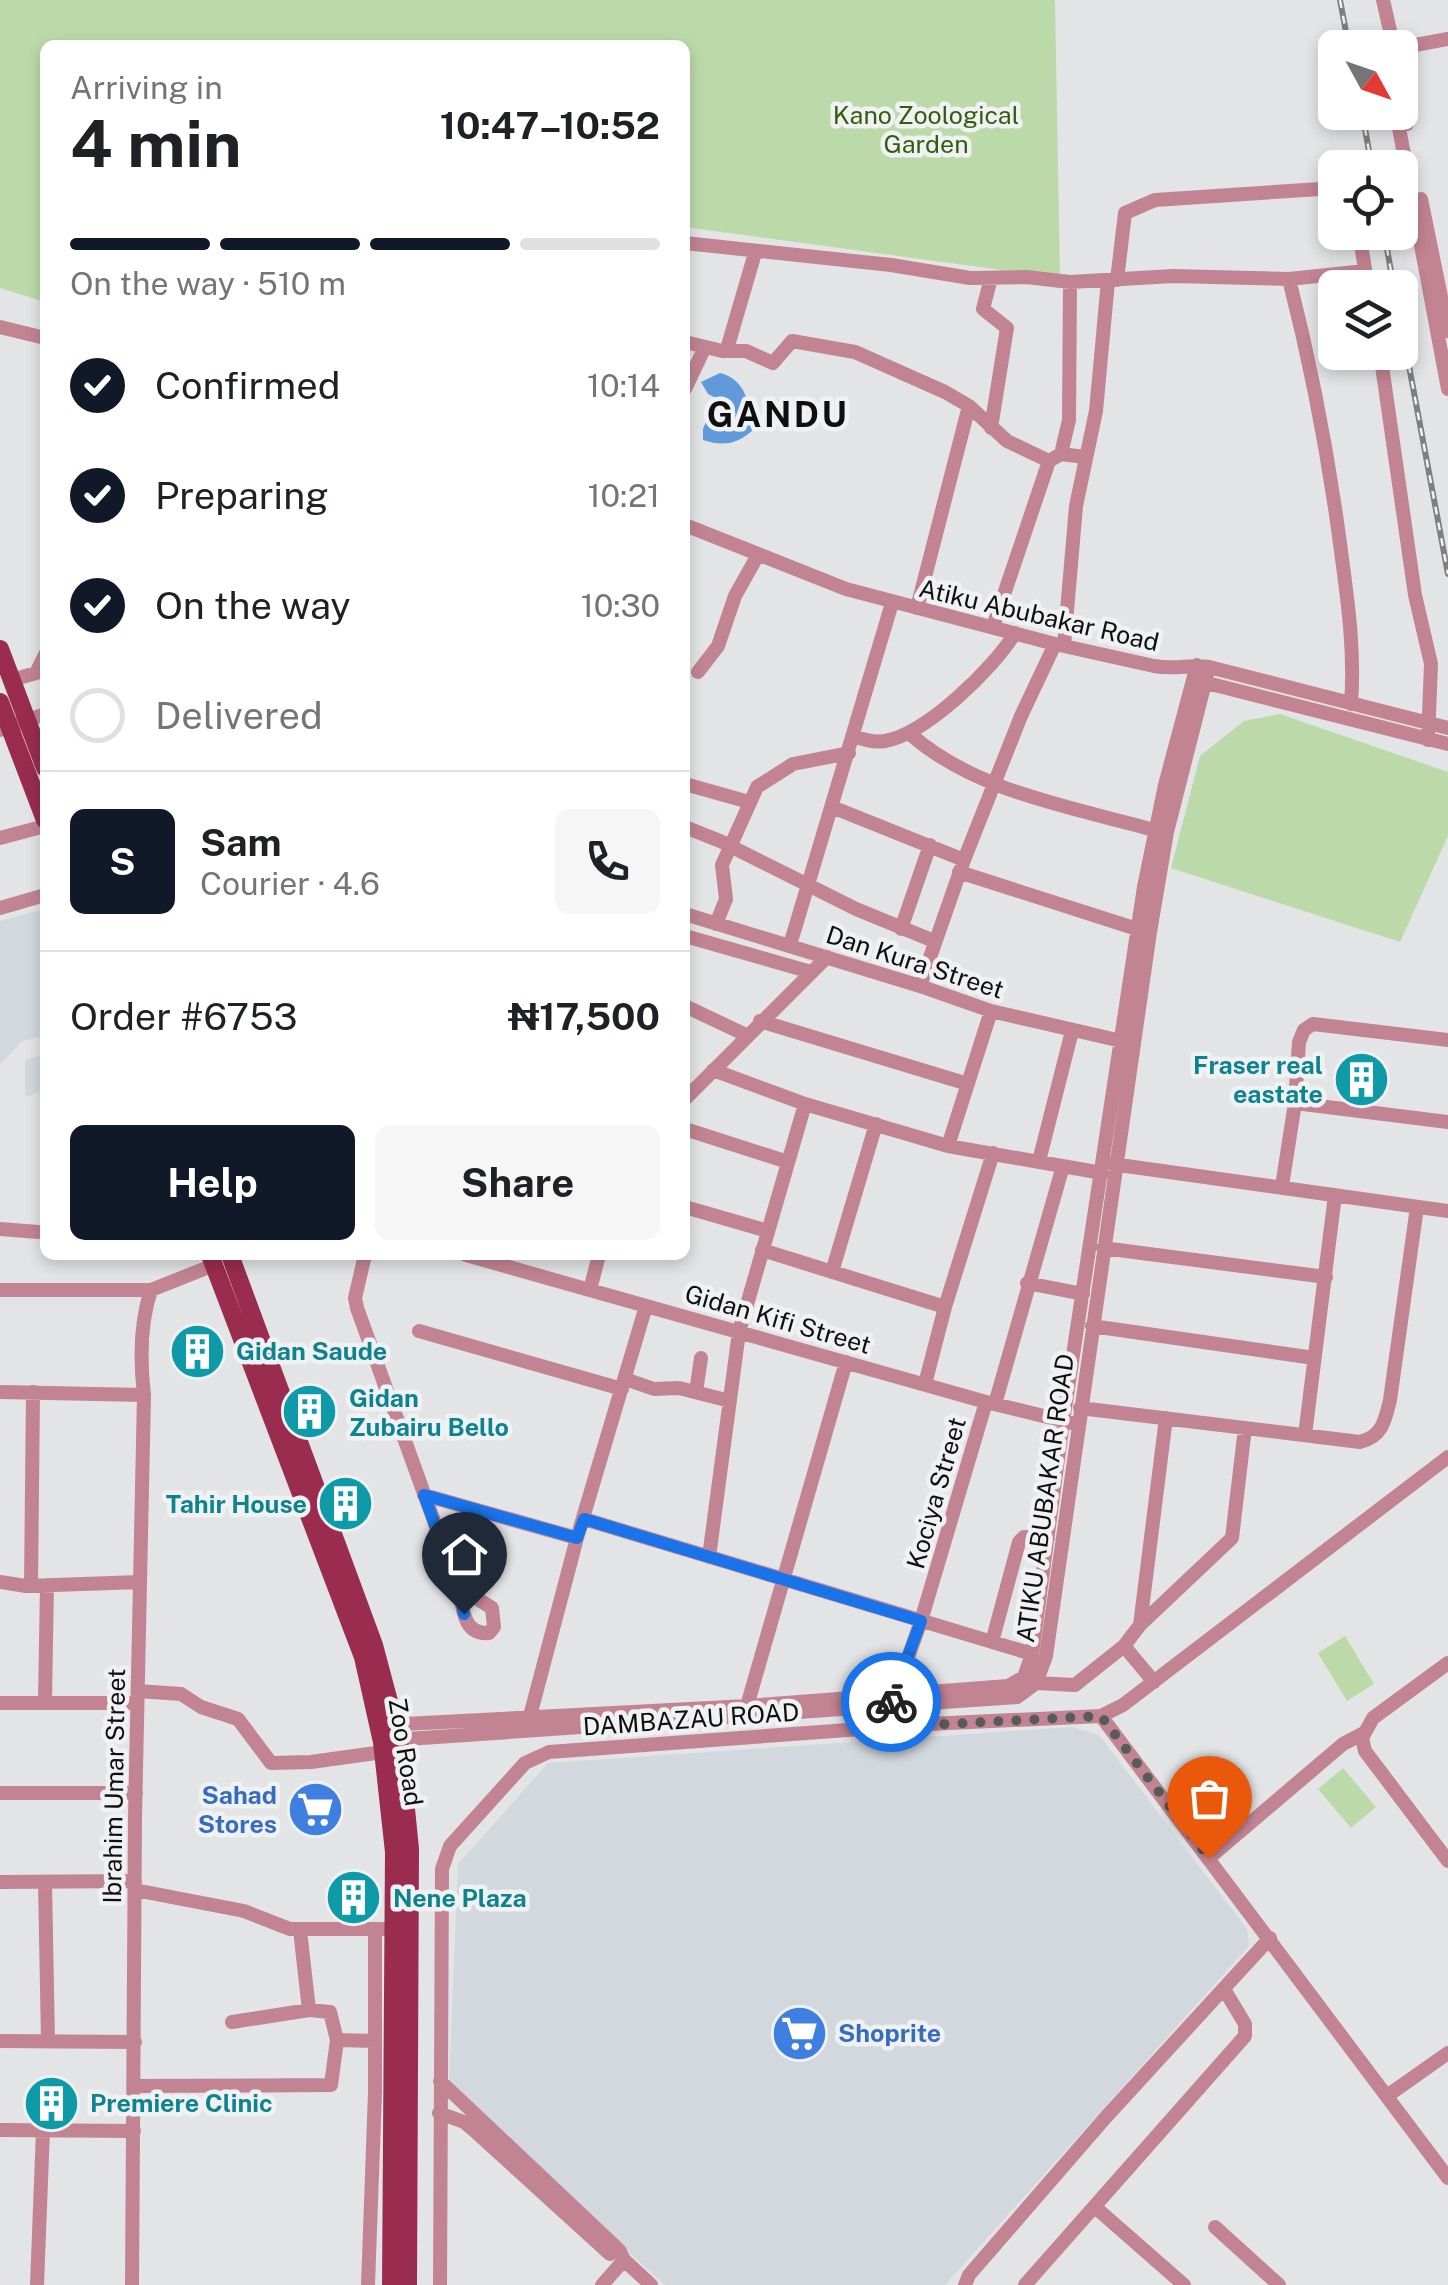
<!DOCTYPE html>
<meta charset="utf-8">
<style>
body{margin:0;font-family:"Public Sans",sans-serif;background:#f6f6f6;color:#202124;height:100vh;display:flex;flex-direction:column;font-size:38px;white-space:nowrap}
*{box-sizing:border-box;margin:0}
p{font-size:32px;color:#757577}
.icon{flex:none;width:55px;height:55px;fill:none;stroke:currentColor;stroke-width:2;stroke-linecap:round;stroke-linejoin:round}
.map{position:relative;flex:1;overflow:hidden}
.drawer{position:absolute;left:40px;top:40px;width:650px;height:1220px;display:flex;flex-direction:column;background:#fff;border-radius:15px;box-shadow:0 5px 15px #0003}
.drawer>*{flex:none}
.needle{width:65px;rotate:130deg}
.buttons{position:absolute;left:1318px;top:30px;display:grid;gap:20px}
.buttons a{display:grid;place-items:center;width:100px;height:100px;border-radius:15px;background:#fff;box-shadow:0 5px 15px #0003;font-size:50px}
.pin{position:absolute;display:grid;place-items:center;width:85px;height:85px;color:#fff;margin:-102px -42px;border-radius:50% 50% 50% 0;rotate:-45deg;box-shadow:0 0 10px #0007}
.pin .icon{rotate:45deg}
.courier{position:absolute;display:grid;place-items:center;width:100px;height:100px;margin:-50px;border:8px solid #1a73e8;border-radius:50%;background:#fff;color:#222;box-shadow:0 2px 12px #0007}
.overview em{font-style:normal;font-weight:700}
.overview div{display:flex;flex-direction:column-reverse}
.overview{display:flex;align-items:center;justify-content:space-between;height:170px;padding:0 30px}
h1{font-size:65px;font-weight:700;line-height:75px}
.bar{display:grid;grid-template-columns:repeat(4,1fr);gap:15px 10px;align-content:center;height:120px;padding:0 30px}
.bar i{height:12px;border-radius:8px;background:#e0e0e0}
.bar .current{background:#111827}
.bar p{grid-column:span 4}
.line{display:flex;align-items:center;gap:25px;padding:0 30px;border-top:2px solid #e0e0e0}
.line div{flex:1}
.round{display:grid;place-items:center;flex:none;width:105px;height:105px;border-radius:15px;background:#f6f6f6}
ol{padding:0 30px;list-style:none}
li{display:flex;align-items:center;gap:30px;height:110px}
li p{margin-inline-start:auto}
li .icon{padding:10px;border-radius:50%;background:#111827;color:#fff;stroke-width:4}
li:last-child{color:#757577}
li i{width:55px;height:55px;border:5px solid #e0e0e0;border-radius:50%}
.action{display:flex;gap:20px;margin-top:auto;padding:20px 30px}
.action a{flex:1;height:115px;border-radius:15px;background:#111827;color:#fff;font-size:40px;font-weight:700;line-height:115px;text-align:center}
.action a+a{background:#f6f6f6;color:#202124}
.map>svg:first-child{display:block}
.built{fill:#d3d8df}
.green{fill:#bcdaa9}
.water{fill:#619ada}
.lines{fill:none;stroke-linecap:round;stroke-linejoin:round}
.minor{stroke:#c28492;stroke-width:14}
.major{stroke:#992c4f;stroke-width:18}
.rail-casing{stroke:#7f7f80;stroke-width:6}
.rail{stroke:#f0f1f2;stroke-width:2.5;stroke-dasharray:8;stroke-linecap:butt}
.done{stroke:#595a5a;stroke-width:10;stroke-dasharray:0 18}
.route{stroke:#1a73e8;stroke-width:12}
.labels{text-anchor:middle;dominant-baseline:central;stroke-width:9;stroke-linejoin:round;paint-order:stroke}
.park-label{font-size:25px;fill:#345c0d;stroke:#f0f1f2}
.street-label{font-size:25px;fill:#0f0f0f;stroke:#f0f1f2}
.culture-label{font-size:25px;font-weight:bold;fill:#0d838f;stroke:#f0f1f2;text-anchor:start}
.shop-label{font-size:25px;font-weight:bold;fill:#366cbe;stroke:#f0f1f2;text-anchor:end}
.district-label{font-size:35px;font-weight:bold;letter-spacing:2.5px;fill:#0f0f0f;stroke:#f0f1f2}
</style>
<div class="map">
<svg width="1448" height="2285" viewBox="0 0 1448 2285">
<rect width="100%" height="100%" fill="#e3e4e5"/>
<path class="built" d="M45 909V1035L21 1042 0 1065V921Z
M45 1054V1090L25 1097V1060Z
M1071 1727 1099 1735 1247 1929 1249 1946 945 2285H665L464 2104 449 2084 458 1864 548 1763Z"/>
<path class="green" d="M0 0H1055L1060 278 685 227V45H45V302L0 288Z
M1280 714 1448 772V836L1400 942 1171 868 1200 756 1244 721Z
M1345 1636 1374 1684 1347 1701 1318 1653Z
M1343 1768 1376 1807 1351 1828 1318 1789Z"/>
<path class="water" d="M720 373C746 379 750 406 754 429 738 444 724 447 703 440V429L716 398 708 394 701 382Z"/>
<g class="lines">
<path class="minor" d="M1383 0 1394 48
M1399 48 1448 39
M1400 84 1407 124
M1396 112 1448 389
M1421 199 1448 331
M1359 232 1368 288
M685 243 891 265 970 278 1026 277 1070 282 1173 276 1289 279 1365 271
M1289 279C1312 369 1329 459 1341 551 1348 603 1355 652 1351 704
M1117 280 1125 213 1155 200 1335 188
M0 327 45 338
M685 342 722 351H746L773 363 792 341 855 352 945 392 969 406 1007 441 1049 461 1061 454 1085 457
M727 349 755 253
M1380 352 1415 595 1431 664 1428 740
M685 389 705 347
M991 428 1007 328 983 309 991 278
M1061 454 1069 420 1070 282
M685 525 846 589 1055 644 1154 666C1176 670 1189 664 1209 667L1448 728
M917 608 969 406
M993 627 1049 461
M1064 646 1076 506 1096 411 1108 281
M698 672 718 646 735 596 758 555
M12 680 36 673 45 655
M1199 681 1448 744
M0 730 45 714
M909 733C975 792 1072 807 1154 830
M854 736C864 740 874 743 885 741 926 734 994 668 1015 633
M685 784 749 802
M832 807 964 860
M685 827 720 841 856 909 934 941
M0 838 45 826
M959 872 1137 929
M0 908 45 895
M685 914 920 986 991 1011 1126 1042
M716 924 726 899 722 865 757 787 793 764 849 753
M901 929 930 845
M685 936 811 972
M790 945 892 603
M920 986 964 860 1021 716 1055 644
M685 1006 746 1035
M760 1021 968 1084
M713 1070 805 1104 948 1146 1102 1173
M685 1099 827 957
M1295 1103 1448 1122
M685 1129 788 1162
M948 1146 991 1011
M1039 1161 1072 1031
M1112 1164 1448 1211
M1282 1186 1295 1103 1299 1042 1304 1030 1313 1024 1448 1040
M685 1207 768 1231
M0 1229 38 1232
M1103 1248 1326 1277
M762 1250 945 1307
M365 1255 355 1298 357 1308 460 1593C463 1612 465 1635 489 1633L494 1627 492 1608 473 1596 460 1593
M466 1255 986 1402 1072 1423
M832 1272 876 1124
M1027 1283 1083 1294
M0 1290H151L214 1265
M590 1290 599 1255
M1092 1326 1314 1358
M419 1331 622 1389
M625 1379 654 1389 679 1388 730 1401
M925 1384 945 1307 993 1153
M0 1392 144 1395
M696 1392 701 1358
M995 1404 1063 1166
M1080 1408 1360 1442C1383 1436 1385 1420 1390 1400L1417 1207
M1305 1435 1335 1195
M424 1495 577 1538
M584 1519 1032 1654
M709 1557 739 1332 805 1104
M0 1582 26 1586 140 1582
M31 1586 33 1392
M1140 1625 1232 1538 1245 1428
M992 1642 1019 1542 1024 1537 1048 1538
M1124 1646 1154 1682
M1448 1663 1373 1718 1362 1738 1365 1751 1448 1861
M1036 1683 1075 1685 1124 1646 1140 1625 1166 1418
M138 1691 181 1694 201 1707 238 1719 271 1763 311 1762 383 1752
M894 1697 921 1621 986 1402
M45 1701 47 1585
M0 1703H137
M747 1706 846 1362
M530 1716 577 1538 646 1306
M1101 1716 1448 2178
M385 1725 747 1706 1008 1686 1024 1677 1032 1654 1063 1421 1144 887 1165 785 1197 665
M393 1740 1017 1697 1036 1683 1046 1656 1150 932 1167 832 1209 667
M0 1793H136
M1209 1858 1343 1744 1364 1733
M0 1882 135 1881
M45 1882 48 2041
M135 1890 244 1911 290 1929H383
M300 1930 309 2010
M337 2040 375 2041
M0 2041 135 2042
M440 2081 619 2250 624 2260 651 2285
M134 2086 331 2085 337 2040 330 2012 309 2010 232 2022
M1387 2096 1448 2053
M439 2113 464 2122 477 2133 610 2254
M0 2130 134 2131
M1095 2207 1184 2285
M1215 2227 1279 2285
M37 2285 43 2130
M132 2285 135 1817 144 1395C140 1361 140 1323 151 1290
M368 2285 375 2092V1930
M440 2285 442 1869 450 1846 525 1763 549 1752 929 1724 1101 1716 1123 1705 1448 1457
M602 2285 624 2260
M965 2285 969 2275 1106 2117 1270 1938
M1025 2285 1245 2036V2024L1224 1989"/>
<path class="major" d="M0 649 45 768
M0 702 45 820
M210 1255 363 1657 382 1742 394 1852 391 2285
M230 1255 374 1645 399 1739 410 1849 408 2285"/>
<defs>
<path id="rail" d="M1340 0 1349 48
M1362 112 1372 168
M1384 232 1394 288
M1400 318 1448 574"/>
</defs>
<use href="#rail" class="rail-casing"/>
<use href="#rail" class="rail"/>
</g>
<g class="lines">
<path class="done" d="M891 1702 870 1728 1101 1716 1209 1858"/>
<path class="route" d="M464 1614 460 1593 424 1495 577 1538 584 1519 921 1621 891 1702"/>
</g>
<defs>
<symbol id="building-disc" viewBox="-11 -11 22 22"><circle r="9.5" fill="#0f9aa8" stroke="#f0f1f2"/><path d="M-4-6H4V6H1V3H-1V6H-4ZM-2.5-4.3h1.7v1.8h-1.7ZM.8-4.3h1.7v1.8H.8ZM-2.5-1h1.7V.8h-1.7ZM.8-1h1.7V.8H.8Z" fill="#fff"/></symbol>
<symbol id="supermarket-disc" viewBox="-11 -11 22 22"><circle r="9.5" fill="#3f7fe0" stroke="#f0f1f2"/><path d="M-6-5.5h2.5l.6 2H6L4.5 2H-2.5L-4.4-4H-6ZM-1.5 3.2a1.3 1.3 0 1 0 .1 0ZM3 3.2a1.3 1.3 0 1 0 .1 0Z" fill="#fff"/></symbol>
</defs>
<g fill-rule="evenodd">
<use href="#building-disc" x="1330" y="1048" width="63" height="63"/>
<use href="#building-disc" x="166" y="1320" width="63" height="63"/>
<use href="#building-disc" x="278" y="1380" width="63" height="63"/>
<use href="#building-disc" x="314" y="1472" width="63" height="63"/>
<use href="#supermarket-disc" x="284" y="1778" width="63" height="63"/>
<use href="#building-disc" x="322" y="1866" width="63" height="63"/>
<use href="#supermarket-disc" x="768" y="2002" width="63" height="63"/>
<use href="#building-disc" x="20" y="2072" width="63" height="63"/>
</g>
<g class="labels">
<g class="park-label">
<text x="926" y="115">Kano Zoological<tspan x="926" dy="29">Garden</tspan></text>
</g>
<g class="street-label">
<text transform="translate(1039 615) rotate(13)">Atiku Abubakar Road</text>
<text transform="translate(915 962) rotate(18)">Dan Kura Street</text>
<text transform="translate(778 1319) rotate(16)">Gidan Kifi Street</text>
<text transform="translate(936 1493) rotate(-74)">Kociya Street</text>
<text transform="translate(1045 1498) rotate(-82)">ATIKU ABUBAKAR ROAD</text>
<text transform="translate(691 1719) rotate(-4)">DAMBAZAU ROAD</text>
<text transform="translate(406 1752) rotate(81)">Zoo Road</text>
<text transform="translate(114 1786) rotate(-89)">Ibrahim Umar Street</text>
</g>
<g class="culture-label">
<text x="1323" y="1065" text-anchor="end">Fraser real<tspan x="1323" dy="29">eastate</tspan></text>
<text x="236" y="1351">Gidan Saude</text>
<text x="349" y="1398">Gidan<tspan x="349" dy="29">Zubairu Bello</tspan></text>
<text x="307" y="1504" text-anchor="end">Tahir House</text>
<text x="393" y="1898">Nene Plaza</text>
<text x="90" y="2103">Premiere Clinic</text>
</g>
<g class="shop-label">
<text x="277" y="1795">Sahad<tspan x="277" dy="29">Stores</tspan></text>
<text x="838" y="2033" text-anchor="start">Shoprite</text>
</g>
<g class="district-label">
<text x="778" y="414">GANDU</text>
</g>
</g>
</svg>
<div class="buttons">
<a><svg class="needle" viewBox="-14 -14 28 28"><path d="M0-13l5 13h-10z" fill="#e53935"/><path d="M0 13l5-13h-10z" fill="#757577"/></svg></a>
<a><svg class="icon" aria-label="locate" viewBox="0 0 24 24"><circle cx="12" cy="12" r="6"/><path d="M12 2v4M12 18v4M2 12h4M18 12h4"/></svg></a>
<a><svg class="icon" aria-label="layers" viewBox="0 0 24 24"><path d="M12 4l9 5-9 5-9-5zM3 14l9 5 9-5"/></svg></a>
</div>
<div class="pin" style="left:1209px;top:1858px;background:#ea580c"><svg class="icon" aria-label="bag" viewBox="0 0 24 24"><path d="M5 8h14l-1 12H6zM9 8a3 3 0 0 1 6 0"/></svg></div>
<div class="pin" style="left:464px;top:1614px;background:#1f2937"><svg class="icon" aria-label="home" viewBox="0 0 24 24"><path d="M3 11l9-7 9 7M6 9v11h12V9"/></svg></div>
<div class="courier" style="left:891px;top:1702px"><svg class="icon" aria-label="bike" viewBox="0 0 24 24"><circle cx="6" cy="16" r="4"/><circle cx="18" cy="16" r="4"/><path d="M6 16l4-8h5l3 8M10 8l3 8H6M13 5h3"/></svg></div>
<section class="drawer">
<div class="overview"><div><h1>4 min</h1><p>Arriving in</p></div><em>10:47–10:52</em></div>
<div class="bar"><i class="current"></i><i class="current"></i><i class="current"></i><i></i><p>On the way · 510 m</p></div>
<ol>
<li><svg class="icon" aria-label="check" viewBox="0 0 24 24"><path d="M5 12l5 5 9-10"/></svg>Confirmed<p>10:14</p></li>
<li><svg class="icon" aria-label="check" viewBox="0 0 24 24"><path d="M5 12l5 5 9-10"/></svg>Preparing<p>10:21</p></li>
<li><svg class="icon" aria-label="check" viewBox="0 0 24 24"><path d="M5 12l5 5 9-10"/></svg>On the way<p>10:30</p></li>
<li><i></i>Delivered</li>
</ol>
<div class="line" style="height:180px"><b class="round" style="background:#111827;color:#fff">S</b><div><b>Sam</b><p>Courier · 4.6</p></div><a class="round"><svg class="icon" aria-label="phone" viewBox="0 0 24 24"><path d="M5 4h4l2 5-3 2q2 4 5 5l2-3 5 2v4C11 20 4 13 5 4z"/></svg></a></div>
<div class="line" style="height:130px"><div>Order #6753</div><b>₦17,500</b></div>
<div class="action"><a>Help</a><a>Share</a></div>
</section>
</div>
